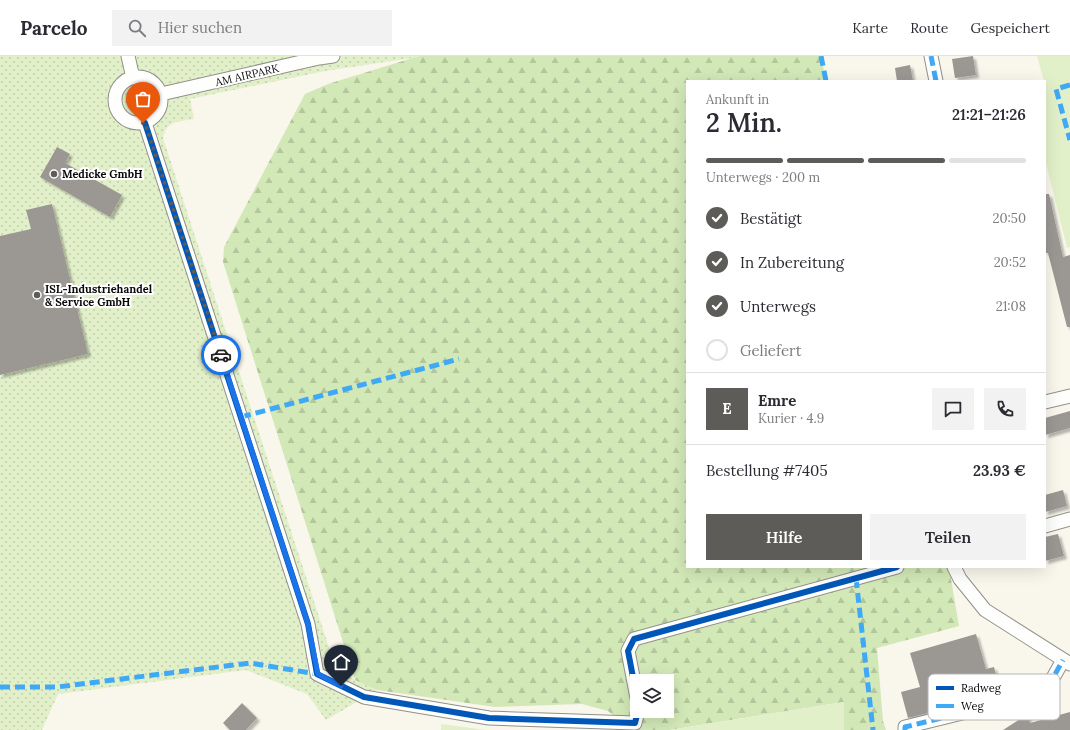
<!DOCTYPE html>
<html lang="de">
<meta charset="utf-8">
<style>
body{margin:0;font-family:Lora,serif;background:#f2f2f3;color:#2b2b33;height:100vh;display:flex;flex-direction:column;font-size:15px;white-space:nowrap}
*{box-sizing:border-box;margin:0}
p{font-size:13px;color:#7c7c81}
.icon{flex:none;width:22px;height:22px;fill:none;stroke:currentColor;stroke-width:2;stroke-linecap:round;stroke-linejoin:round}
.map{position:relative;flex:1;overflow:hidden}
.sheet{position:absolute;left:686px;top:24px;width:360px;height:488px;display:flex;flex-direction:column;background:#fff;border-radius:0px;box-shadow:0 4px 16px #0002}
.sheet>*{flex:none}
.controls{position:absolute;left:630px;top:618px;display:grid;gap:8px}
.controls a{display:grid;place-items:center;width:44px;height:44px;border-radius:0px;background:#fff;box-shadow:0 4px 16px #0002;font-size:20px}
.pin{position:absolute;display:grid;place-items:center;width:34px;height:34px;color:#fff;margin:-41px -17px;border-radius:50% 50% 50% 0;rotate:-45deg;box-shadow:0 0 4px #0007}
.pin .icon{rotate:45deg}
.courier{position:absolute;display:grid;place-items:center;width:40px;height:40px;margin:-20px;border:3px solid #1a73e8;border-radius:50%;background:#fff;color:#222;box-shadow:0 1px 5px #0007}
.summary em{font-style:normal;font-weight:600}
.summary div{display:flex;flex-direction:column-reverse}
.summary{display:flex;align-items:center;justify-content:space-between;height:68px;padding:0 20px}
h1{font-size:26px;font-weight:600;line-height:30px}
.bar{display:grid;grid-template-columns:repeat(4,1fr);gap:6px 4px;align-content:center;height:48px;padding:0 20px}
.bar i{height:5px;border-radius:3px;background:#e1e1e2}
.bar .active{background:#5d5c58}
.bar p{grid-column:span 4}
.line{display:flex;align-items:center;gap:10px;padding:0 20px;border-top:1px solid #e1e1e2}
.line div{flex:1}
.round{display:grid;place-items:center;flex:none;width:42px;height:42px;border-radius:0px;background:#f2f2f3}
ol{padding:0 20px;list-style:none}
li{display:flex;align-items:center;gap:12px;height:44px}
li p{margin-inline-start:auto}
li .icon{padding:4px;border-radius:50%;background:#5d5c58;color:#fff;stroke-width:4}
li:last-child{color:#7c7c81}
li i{width:22px;height:22px;border:2px solid #e1e1e2;border-radius:50%}
.primary-button{display:flex;gap:8px;margin-top:auto;padding:8px 20px}
.primary-button a{flex:1;height:46px;border-radius:0px;background:#5d5c58;color:#fff;font-size:16px;font-weight:600;line-height:46px;text-align:center}
.primary-button a+a{background:#f2f2f3;color:#2b2b33}
header{display:flex;align-items:center;gap:24px;box-sizing:border-box;height:56px;padding:0 20px;background:#fff;border-bottom:1px solid #e1e1e2}
header strong{font-size:19px}
nav{display:flex;gap:22px;margin-inline-start:auto;font-size:14px}
.search{width:280px;height:36px;background:#f2f2f3;display:flex;align-items:center;gap:10px;box-sizing:border-box;padding:0 14px;border-radius:0px;color:#7c7c81;font-size:15px}
.map>svg:first-child{display:block}
.grass{fill:url(#grass-dots)}
.forest{fill:url(#forest-firs);fill-rule:evenodd}
.park{fill:#e2f0ca}
.building{fill:#9b9893;filter:url(#shadow)}
.lines{fill:none;stroke-linecap:round;stroke-linejoin:round}
.minor-casing{stroke:#91908b;stroke-width:15}
.minor{stroke:#fefefc;stroke-width:13}
.quiet{stroke:#3fa9f5;stroke-width:5;stroke-dasharray:10 5;stroke-linecap:butt}
.cycleway-casing{stroke:#fff;stroke-width:8}
.cycleway{stroke:#0057b8;stroke-width:6}
.done{stroke:#5d5c58;stroke-width:4;stroke-dasharray:0 7.2}
.route{stroke:#1a73e8;stroke-width:5}
.poi-dot{fill:#5d5c58;stroke:#fff;stroke-width:1.5}
.labels{text-anchor:middle;dominant-baseline:central;stroke-width:4;stroke-linejoin:round;paint-order:stroke}
.street-label{font-size:11px;fill:#090909;stroke:#fff}
.poi-label{font-size:11px;font-weight:bold;fill:#090909;stroke:#fff;text-anchor:start}
.key{fill:#fff;stroke:#b5b5b5;stroke-width:1}
.key-label{font-size:11px;fill:#090909}
</style>
<header>
<strong>Parcelo</strong>
<div class="search"><svg class="icon" aria-label="search" viewBox="0 0 24 24"><circle cx="10" cy="10" r="6"/><path d="M15 15l6 6"/></svg>Hier suchen</div>
<nav><a>Karte</a><a>Route</a><a>Gespeichert</a></nav>
</header>
<div class="map">
<svg width="1070" height="674" viewBox="0 0 1070 674">
<defs>
<pattern id="grass-dots" width="8" height="8" patternUnits="userSpaceOnUse"><rect width="8" height="8" fill="#e2f0ca"/><path d="M2 2h.1M6 6h.1" fill="none" stroke="#c1ccac" stroke-width="1.8" stroke-linecap="round"/></pattern>
<pattern id="forest-firs" width="22" height="20" patternUnits="userSpaceOnUse"><rect width="22" height="20" fill="#d2e8b7"/><path d="M5 1l3.5 6h-7zM16 11l3.5 6h-7z" fill="#b3c69c"/></pattern>
<filter id="shadow"><feDropShadow dx="3" dy="3" stdDeviation="1" flood-color="#0004"/></filter>
</defs>
<rect width="100%" height="100%" fill="#f9f6ec"/>
<path class="grass" d="M0 0H419L412 2 325 15 190 43 194 63C178 66 167 64 163 82L336 613 355 624 377 634 326 664 307 638 246 614 58 638 42 674H0Z"/>
<path class="forest" d="M419 0H821L826 25H687V511H949L959 570 877 592 883 665 886 674H844V646L669 674H632L608 655 582 648 495 651 377 634 355 624 223 206 224 191 305 38 328 28ZM637 625H667V655H637Z"/>
<path class="park" d="M1037 0H1070V191L1067 192 1045 103V25H1044Z
M844 646V674H669Z
M441 668 486 674H441Z"/>
<path class="building" d="M973 0 976 19 955 22 952 3Z
M910 9 913 25H897L895 12Z
M57 91 70 98 65 107 122 139 110 161 40 121Z
M1045 138H1049L1063 201 1070 199V271H1067L1048 197H1045Z
M52 148 88 298 0 319V180L31 173 26 154Z
M1070 355V372L1045 379V362Z
M1063 434 1067 450 1045 456V439Z
M1058 478 1064 500 1045 505V481Z
M976 578 986 613 994 611 1001 639 908 662 901 636 920 631 910 597Z
M242 647 257 662 246 674H230L223 667Z
M1070 656V674H1003L1028 658 1030 667Z"/>
<g class="lines">
<defs>
<path id="minor" d="M128 0 133 22
M931 0 936 25
M115 44a23 23 0 1 1 46 0a23 23 0 1 1-46 0Z
M161 38 319 2 333 0
M145 67 308 568 317 618 364 641 489 662 635 667 638 655
M1045 346 1070 340
M1045 470 1070 463
M954 511 960 523 985 554 1070 608
M637 642 628 595 634 583 897 511
M905 674V671L991 650 1015 643 1040 633 1053 622 1063 604"/>
</defs>
<use href="#minor" class="minor-casing"/>
<use href="#minor" class="minor"/>
<path class="quiet" d="M821 0 826 25
M931 0 936 25
M1070 29 1056 33 1070 84
M241 361 459 303
M856 522 873 674
M0 631H57L250 607 317 618
M905 674V671L991 650 1015 643 1040 633 1053 622 1063 604"/>
<defs>
<path id="cycleway" d="M145 67 308 568 317 618 364 641 489 662 635 667 638 655
M637 642 628 595 634 583 897 511"/>
</defs>
<use href="#cycleway" class="cycleway-casing"/>
<use href="#cycleway" class="cycleway"/>
</g>
<g class="lines">
<path class="done" d="M143 67H145L221 299"/>
<path class="route" d="M221 299 308 568 318 618 341 630"/>
</g>
<g class="poi-dot">
<circle cx="54" cy="118" r="4"/>
<circle cx="37" cy="239" r="4"/>
</g>
<g class="labels">
<g class="street-label">
<text transform="translate(247 19) rotate(-13)">AM AIRPARK</text>
</g>
<g class="poi-label">
<text x="62" y="118">Medicke GmbH</text>
<text x="45" y="233">ISL-Industriehandel<tspan x="45" dy="13">&amp; Service GmbH</tspan></text>
</g>
</g>
<rect x="928" y="618" width="132" height="46" rx="6" class="key"/>
<rect x="936" y="630" width="18" height="4" fill="#0057b8"/>
<rect x="936" y="648" width="18" height="4" fill="#3fa9f5"/>
<g class="key-label">
<text x="961" y="636">Radweg</text>
<text x="961" y="654">Weg</text>
</g>
</svg>
<div class="controls">
<a><svg class="icon" aria-label="layers" viewBox="0 0 24 24"><path d="M12 4l9 5-9 5-9-5zM3 14l9 5 9-5"/></svg></a>
</div>
<div class="pin" style="left:143px;top:67px;background:#ea580c"><svg class="icon" aria-label="bag" viewBox="0 0 24 24"><path d="M5 8h14l-1 12H6zM9 8a3 3 0 0 1 6 0"/></svg></div>
<div class="pin" style="left:341px;top:630px;background:#1f2937"><svg class="icon" aria-label="home" viewBox="0 0 24 24"><path d="M3 11l9-7 9 7M6 9v11h12V9"/></svg></div>
<div class="courier" style="left:221px;top:299px"><svg class="icon" aria-label="car" viewBox="0 0 24 24"><path d="M5 17H2v-5l4-1 3-4h7l3 4 3 1v5h-3M9 17h6M6 11h13"/><circle cx="7" cy="17" r="2"/><circle cx="17" cy="17" r="2"/></svg></div>
<section class="sheet">
<div class="summary"><div><h1>2 Min.</h1><p>Ankunft in</p></div><em>21:21–21:26</em></div>
<div class="bar"><i class="active"></i><i class="active"></i><i class="active"></i><i></i><p>Unterwegs · 200 m</p></div>
<ol>
<li><svg class="icon" aria-label="check" viewBox="0 0 24 24"><path d="M5 12l5 5 9-10"/></svg>Bestätigt<p>20:50</p></li>
<li><svg class="icon" aria-label="check" viewBox="0 0 24 24"><path d="M5 12l5 5 9-10"/></svg>In Zubereitung<p>20:52</p></li>
<li><svg class="icon" aria-label="check" viewBox="0 0 24 24"><path d="M5 12l5 5 9-10"/></svg>Unterwegs<p>21:08</p></li>
<li><i></i>Geliefert</li>
</ol>
<div class="line" style="height:72px"><b class="round" style="background:#5d5c58;color:#fff">E</b><div><b>Emre</b><p>Kurier · 4.9</p></div><a class="round"><svg class="icon" aria-label="chat" viewBox="0 0 24 24"><path d="M4 5h16v11H9l-5 4z"/></svg></a><a class="round"><svg class="icon" aria-label="phone" viewBox="0 0 24 24"><path d="M5 4h4l2 5-3 2q2 4 5 5l2-3 5 2v4C11 20 4 13 5 4z"/></svg></a></div>
<div class="line" style="height:52px"><div>Bestellung #7405</div><b>23.93 €</b></div>
<div class="primary-button"><a>Hilfe</a><a>Teilen</a></div>
</section>
</div>
